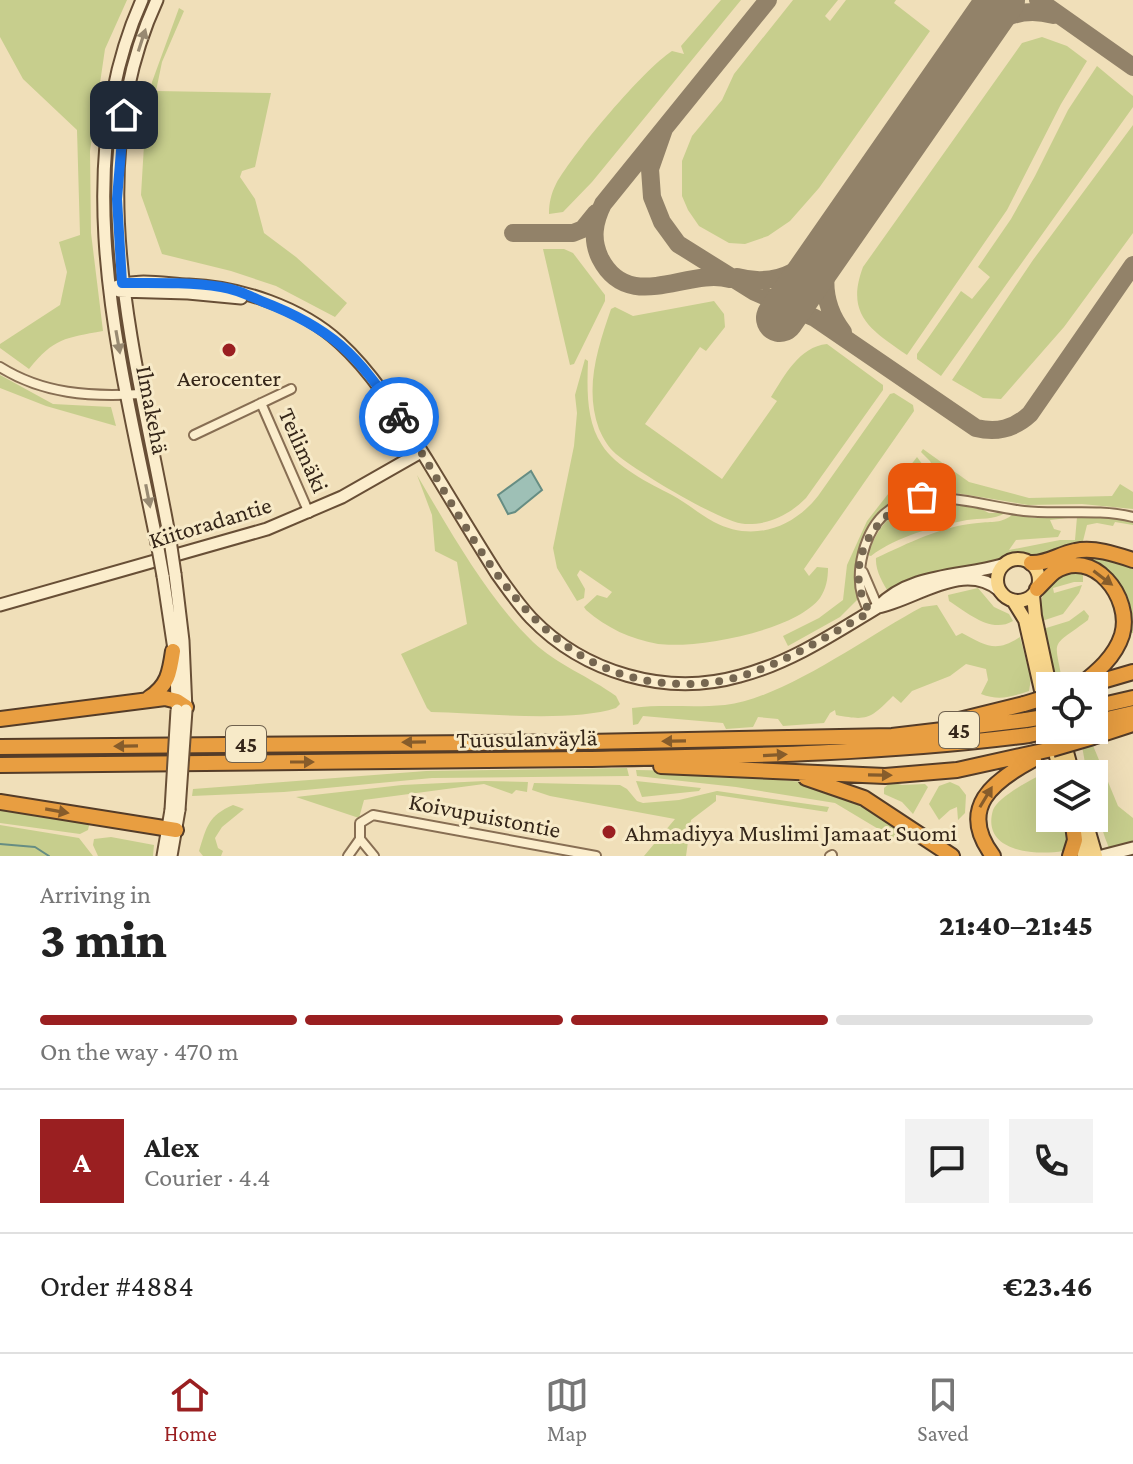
<!DOCTYPE html>
<meta charset="utf-8">
<style>
body{margin:0;font-family:"Crimson Pro",serif;background:#f2f2f2;color:#222;height:100vh;display:flex;flex-direction:column;font-size:30px;white-space:nowrap}
*{box-sizing:border-box;margin:0}
p{font-size:26px;color:#767676}
.icon{flex:none;width:44px;height:44px;fill:none;stroke:currentColor;stroke-width:2;stroke-linecap:round;stroke-linejoin:round}
.map{position:relative;height:856px;overflow:hidden}
.sheet{display:flex;flex-direction:column;background:#fff;flex:1}
.sheet>*{flex:none}
.tools{position:absolute;left:1036px;top:672px;display:grid;gap:16px}
.tools a{display:grid;place-items:center;width:72px;height:72px;border-radius:0px;background:#fff;box-shadow:0 8px 32px #0002;font-size:40px}
.pin{position:absolute;display:grid;place-items:center;width:68px;height:68px;color:#fff;margin:-34px;border-radius:16px;box-shadow:0 4px 12px #0006}
.courier{position:absolute;display:grid;place-items:center;width:80px;height:80px;margin:-40px;border:6px solid #1a73e8;border-radius:50%;background:#fff;color:#222;box-shadow:0 2px 10px #0007}
.overview em{font-style:normal;font-weight:800}
.overview div{display:flex;flex-direction:column-reverse}
.overview{display:flex;align-items:center;justify-content:space-between;height:136px;padding:0 40px}
h1{font-size:52px;font-weight:800;line-height:60px}
.bar{display:grid;grid-template-columns:repeat(4,1fr);gap:12px 8px;align-content:center;height:96px;padding:0 40px}
.bar i{height:10px;border-radius:6px;background:#e0e0e0}
.bar .active{background:#9a1f21}
.bar p{grid-column:span 4}
.line{display:flex;align-items:center;gap:20px;padding:0 40px;border-top:2px solid #e0e0e0}
.line div{flex:1}
.round{display:grid;place-items:center;flex:none;width:84px;height:84px;border-radius:0px;background:#f2f2f2}
.tabs{display:flex;justify-content:space-around;align-items:center;height:112px;border-top:2px solid #e0e0e0;background:#fff;font-size:22px;color:#767676}
.tabs a{display:grid;justify-items:center;gap:4px}
.tabs .active{color:#9a1f21}
.map>svg:first-child{display:block}
.green{fill:#c7ce8d;fill-rule:evenodd}
.water{fill:#9ec0b6;stroke:#668d83;stroke-width:2}
.lines{fill:none;stroke-linecap:round;stroke-linejoin:round}
.stream{stroke:#668d83;stroke-width:2}
.taxiway{stroke:#928269;stroke-width:18}
.runway{stroke:#928269;stroke-width:48}
.minor-casing{stroke:#876e53;stroke-width:12}
.secondary-casing{stroke:#684f36;stroke-width:15}
.primary-casing{stroke:#543c28;stroke-width:16}
.motorway-casing{stroke:#543c28;stroke-width:18}
.minor{stroke:#fbedcc;stroke-width:8}
.secondary{stroke:#fbedcc;stroke-width:11}
.primary{stroke:#f8d68c;stroke-width:12}
.motorway{stroke:#e89e41;stroke-width:14}
.secondary-bridge-casing{stroke:#684f36;stroke-width:15;stroke-linecap:butt}
.motorway-bridge-casing{stroke:#543c28;stroke-width:18;stroke-linecap:butt}
.secondary-bridge{stroke:#fbedcc;stroke-width:11}
.motorway-bridge{stroke:#e89e41;stroke-width:14}
.oneway{fill:#988a72}
.oneway2{fill:#865c2b}
.done{stroke:#766751;stroke-width:8;stroke-dasharray:0 14.4}
.route{stroke:#1a73e8;stroke-width:10}
.poi-dot{fill:#9a1f21;stroke:#f7eac8;stroke-width:3}
.labels{text-anchor:middle;dominant-baseline:central;stroke-width:6;stroke-linejoin:round;paint-order:stroke}
.shield{fill:#f7eac8;stroke:#6f614e;stroke-width:2}
.shield-label{font-size:22px;font-weight:bold;fill:#352619}
.poi-label{font-size:24px;fill:#352619;stroke:#f7eac8}
.street-label{font-size:24px;fill:#352619;stroke:#f7eac8}
</style>
<div class="map">
<svg width="1133" height="856" viewBox="0 0 1133 856">
<rect width="100%" height="100%" fill="#f0dfb9"/>
<path class="green" d="M0 0H127L105 49 90 151 91 233 103 331C65 338 54 338 29 369L0 348V344L60 305 67 272 59 242 80 235 77 130 23 79 0 37Z
M721 0H741L592 182 563 212 549 214C549 203 551 194 556 184 574 152 643 70 672 51L684 54 681 46Z
M793 0H838L825 16 830 21 846 0H896L894 3 930 31 819 188 790 221 768 236 745 244 729 243 699 226 688 210 682 196V161L692 136 722 100 734 74Z
M179 8 184 11 162 62 156 91 271 93 255 167 242 171 240 177 255 199 264 233 296 257 347 303 335 317 276 286 231 271 162 254 141 195 145 128 152 82Z
M1042 37 1067 46 1087 61 1061 104 1007 210 907 355C871 330 845 315 863 267L1022 43Z
M1097 66 1133 96V107L941 376 917 359V354L961 291 972 299 990 277 978 267 1011 219 1035 176 1068 110Z
M1133 125V233L1064 327 1001 399 983 398 952 380 1033 260Z
M543 249H564L573 253 605 295V301L574 364 570 365Z
M714 301 724 314 725 327 706 351 700 347 645 424 722 479 777 401 771 397C785 375 799 347 827 344L883 385V390L806 498C789 515 769 525 745 524 722 523 636 471 616 454 608 447 603 438 599 429 584 388 598 347 611 309L615 307 633 316Z
M585 359 588 361C587 389 586 421 602 445 615 466 650 484 672 495 687 503 699 514 714 522 752 542 792 529 818 496L890 394 894 393 913 405 914 411 804 569 809 576 817 567 828 568C828 579 826 589 820 598 795 631 697 649 658 644 630 639 607 628 586 610L584 607 597 595 607 598 612 592 580 570 577 575 585 589 584 598 577 601 557 568 553 548 574 446 577 413 575 395Z
M0 375 53 404 111 407 116 426 46 406 0 388Z
M923 449 969 482 1029 498 1112 496 1120 484 1133 492V509L1082 504 1028 505 944 491 930 461 921 452Z
M917 457C924 467 934 477 929 490 867 505 856 542 857 600L840 617 788 646 783 636 819 618 843 600 847 565 867 521Z
M417 475C449 529 488 599 533 642 556 664 590 677 616 696L620 704 616 708C571 723 480 713 431 712L427 708 401 654 467 624 457 562 435 551 432 515Z
M929 500 975 506 989 513H1005C994 520 980 518 967 520 936 526 897 536 871 556L867 555C881 522 892 508 929 500Z
M1013 514 1034 518 1102 516 1133 522V525L1115 522 1113 526 1097 523 1087 525 1082 545 1043 556 1013 553 991 562 928 576 889 593C883 584 875 570 876 558 909 543 941 526 978 523 992 521 1002 524 1013 514ZM1077 517 1075 540H1060L1009 550 1016 540 1058 537 1061 531 1054 529 1050 520Z
M1089 555 1133 565V633H1126L1128 615 1089 565Z
M1066 572H1083V582H1074L1053 588 1054 593 1082 585 1079 593 1063 614 1042 621C1038 596 1044 585 1066 572Z
M978 588 994 607 1009 614 1013 621C991 634 968 613 949 601L948 595Z
M937 605 956 636 962 633C986 646 996 653 1020 637L1031 679 1029 691C1011 697 999 701 981 694L988 680 986 669 966 664 950 676 912 691 901 703 893 696C870 719 868 721 836 715L835 710 830 713 824 723 783 726 778 719 758 717 753 727 726 729 723 723 643 716 638 724 633 725 632 708C663 704 694 708 725 705 785 698 867 636 922 607Z
M1084 610 1089 616 1088 620C1048 650 1055 636 1063 686H1055L1043 629 1069 621Z
M1092 743 1118 806 1133 818V843L1109 848C1099 824 1094 801 1094 774H1087L1082 746Z
M627 768 629 776 432 778 284 792 192 796 193 789 426 771Z
M636 770 690 771 802 782 853 799 902 828 895 839 835 803 736 787 637 776Z
M1050 771V818H1065L1069 838 1063 851C1034 856 981 851 993 810 998 796 1037 776 1050 771Z
M485 781 528 782 527 792 516 790 512 794 484 784 364 800 359 818 296 797 402 785Z
M636 781 701 788 699 791 642 797Z
M891 782 902 785 925 784 928 787 913 814 902 802 884 794V788Z
M950 782 959 786 966 795 965 813 958 820 957 807 950 810 939 820 929 804 939 786Z
M534 783 620 785 627 789 637 801 643 803 679 800 717 791 829 807 827 812 716 795V801L691 820 686 856H644L675 819 550 796 532 790Z
M233 805 244 809 222 827 215 838 218 848 223 851 221 856H203L199 851C207 826 208 816 233 805Z
M0 806 90 821 88 830 80 834 0 823Z
M0 825 79 838 93 856H0Z
M111 837 154 845 153 856H98L93 845 94 839Z"/>
<path class="water" d="M531 471 542 490 515 512 508 514 498 495Z"/>
<g class="lines">
<path class="stream" d="M0 844 35 847 49 856"/>
<path class="taxiway" d="M1038 0 1133 67
M973 37 979 27 984 0
M970 44C993 20 1020 5 1053 15
M664 129 650 169 652 197 662 222 678 244 755 292 815 318 976 428C997 433 1014 429 1030 414L1133 265
M513 233H573L583 229 596 213
M833 244C821 275 822 305 843 332
M737 277C781 289 810 266 836 233
M730 279C687 267 629 315 600 258 591 239 594 222 603 204L768 0"/>
<path class="runway" d="M780 318 1001 0"/>
<defs>
<path id="minor" d="M0 367C43 394 90 397 140 394
M261 403 309 513
M194 435 291 389
M863 572 878 607
M870 612C858 595 858 573 863 553 885 469 965 504 1024 511 1060 515 1096 508 1133 517
M360 839 374 856
M348 856 360 839V823L373 815 596 856
M830 856 832 855"/>
<path id="secondary" d="M142 0C65 171 122 368 157 543
M157 0C77 173 139 364 170 540
M111 289C133 277 164 284 189 285 240 287 301 307 340 343 375 375 401 419 427 460 450 498 473 536 497 574 508 589 518 604 531 618 584 673 666 697 740 676 790 663 835 633 878 607 910 573 961 577 1002 565
M119 291 188 293 241 298
M175 574 183 641 186 710
M163 576 176 663 177 706
M0 605 267 529 342 497 421 452
M878 607C915 600 963 560 999 590
M163 856 171 810
M171 856 179 810
M1102 856 1133 848"/>
<path id="primary" d="M997 580a21 21 0 1 1 42 0a21 21 0 1 1-42 0Z
M1033 595 1035 616 1050 686
M1014 602 1025 620 1060 774
M1061 730 1073 774
M1085 818 1096 856
M1077 833 1084 856"/>
<path id="motorway" d="M1031 563C1047 564 1059 554 1075 551 1094 547 1115 554 1133 560
M1037 589C1042 584 1048 577 1054 572 1093 546 1133 598 1122 635 1115 657 1097 672 1079 686
M1085 686 1133 672
M149 698C168 686 170 672 173 651
M1094 707 1133 698
M0 719 165 698 177 701 186 707
M951 722 1024 704
M1094 722 1133 713
M1093 737 1133 724
M0 747 586 742 892 736 1026 720
M0 765C196 763 392 762 587 759 735 756 882 754 1029 735
M661 766 885 776 957 770 1052 749
M806 778 864 798 952 856
M0 802 176 830
M993 856C957 808 993 781 1034 759
M1070 856 1075 840 1072 818"/>
</defs>
<use href="#minor" class="minor-casing"/>
<use href="#secondary" class="secondary-casing"/>
<use href="#primary" class="primary-casing"/>
<use href="#motorway" class="motorway-casing"/>
<use href="#minor" class="minor"/>
<use href="#secondary" class="secondary"/>
<use href="#primary" class="primary"/>
<use href="#motorway" class="motorway"/>
<defs>
<path id="secondary-bridge" d="M170 540 175 574
M157 543 163 576
M171 810 177 710
M179 810 186 710"/>
<path id="motorway-bridge" d="M1024 704 1050 696
M1026 720 1050 716
M1029 735 1053 730
M1052 749 1093 737"/>
</defs>
<use href="#secondary-bridge" class="secondary-bridge-casing"/>
<use href="#motorway-bridge" class="motorway-bridge-casing"/>
<use href="#secondary-bridge" class="secondary-bridge"/>
<use href="#motorway-bridge" class="motorway-bridge"/>
</g>
<defs><path id="oneway-solid" d="M-6-.8H1V-3.2L6.5 0L1 3.2V.8H-6Z" transform="scale(2)"/></defs>
<g class="oneway">
<use href="#oneway-solid" transform="translate(142 40) rotate(-72)"/>
<use href="#oneway-solid" transform="translate(118 342) rotate(80)"/>
<use href="#oneway-solid" transform="translate(148 496) rotate(79)"/>
</g>
<g class="oneway2">
<use href="#oneway-solid" transform="translate(1103 578) rotate(37)"/>
<use href="#oneway-solid" transform="translate(674 741) rotate(179)"/>
<use href="#oneway-solid" transform="translate(414 742) rotate(179)"/>
<use href="#oneway-solid" transform="translate(126 746) rotate(179)"/>
<use href="#oneway-solid" transform="translate(775 755) rotate(-3)"/>
<use href="#oneway-solid" transform="translate(302 762)"/>
<use href="#oneway-solid" transform="translate(880 775) rotate(1)"/>
<use href="#oneway-solid" transform="translate(986 797) rotate(-59)"/>
<use href="#oneway-solid" transform="translate(57 811) rotate(10)"/>
</g>
<g class="lines">
<path class="done" d="M399 417C467 519 519 662 655 682 685 686 717 684 745 675 790 660 829 635 870 612 840 567 873 510 922 497"/>
<path class="route" d="M124 115 117 199 122 283C154 283 189 282 221 287 236 289 248 295 261 301 332 328 358 355 399 417"/>
</g>
<g class="poi-dot">
<circle cx="229" cy="350" r="8"/>
<circle cx="609" cy="832" r="8"/>
</g>
<g class="labels">
<g class="shield">
<rect x="939" y="712" width="40" height="36" rx="6"/>
<rect x="226" y="726" width="40" height="36" rx="6"/>
</g>
<g class="shield-label">
<text x="959" y="730">45</text>
<text x="246" y="744">45</text>
</g>
<g class="poi-label">
<text x="229" y="377">Aerocenter</text>
<text x="625" y="832" text-anchor="start">Ahmadiyya Muslimi Jamaat Suomi</text>
</g>
<g class="street-label">
<text transform="translate(153 410) rotate(79)">Ilmakehä</text>
<text transform="translate(304 450) rotate(66)">Teilimäki</text>
<text transform="translate(210 522) rotate(-17)">Kiitoradantie</text>
<text transform="translate(527 738) rotate(-1)">Tuusulanväylä</text>
<text transform="translate(485 815) rotate(11)">Koivupuistontie</text>
</g>
</g>
</svg>
<div class="tools">
<a><svg class="icon" aria-label="locate" viewBox="0 0 24 24"><circle cx="12" cy="12" r="6"/><path d="M12 2v4M12 18v4M2 12h4M18 12h4"/></svg></a>
<a><svg class="icon" aria-label="layers" viewBox="0 0 24 24"><path d="M12 4l9 5-9 5-9-5zM3 14l9 5 9-5"/></svg></a>
</div>
<div class="pin" style="left:922px;top:497px;background:#ea580c"><svg class="icon" aria-label="bag" viewBox="0 0 24 24"><path d="M5 8h14l-1 12H6zM9 8a3 3 0 0 1 6 0"/></svg></div>
<div class="pin" style="left:124px;top:115px;background:#1f2937"><svg class="icon" aria-label="home" viewBox="0 0 24 24"><path d="M3 11l9-7 9 7M6 9v11h12V9"/></svg></div>
<div class="courier" style="left:399px;top:417px"><svg class="icon" aria-label="bike" viewBox="0 0 24 24"><circle cx="6" cy="16" r="4"/><circle cx="18" cy="16" r="4"/><path d="M6 16l4-8h5l3 8M10 8l3 8H6M13 5h3"/></svg></div>
</div>
<section class="sheet">
<div class="overview"><div><h1>3 min</h1><p>Arriving in</p></div><em>21:40–21:45</em></div>
<div class="bar"><i class="active"></i><i class="active"></i><i class="active"></i><i></i><p>On the way · 470 m</p></div>
<div class="line" style="height:144px"><b class="round" style="background:#9a1f21;color:#fff">A</b><div><b>Alex</b><p>Courier · 4.4</p></div><a class="round"><svg class="icon" aria-label="chat" viewBox="0 0 24 24"><path d="M4 5h16v11H9l-5 4z"/></svg></a><a class="round"><svg class="icon" aria-label="phone" viewBox="0 0 24 24"><path d="M5 4h4l2 5-3 2q2 4 5 5l2-3 5 2v4C11 20 4 13 5 4z"/></svg></a></div>
<div class="line" style="height:104px"><div>Order #4884</div><b>€23.46</b></div>
</section>
<nav class="tabs">
<a class="active"><svg class="icon" aria-label="home" viewBox="0 0 24 24"><path d="M3 11l9-7 9 7M6 9v11h12V9"/></svg>Home</a>
<a><svg class="icon" aria-label="map" viewBox="0 0 24 24"><path d="M3 6l6-2 6 2 6-2v14l-6 2-6-2-6 2zM9 4v14M15 6v14"/></svg>Map</a>
<a><svg class="icon" aria-label="saved" viewBox="0 0 24 24"><path d="M7 4h10v16l-5-4-5 4z"/></svg>Saved</a>
</nav>
